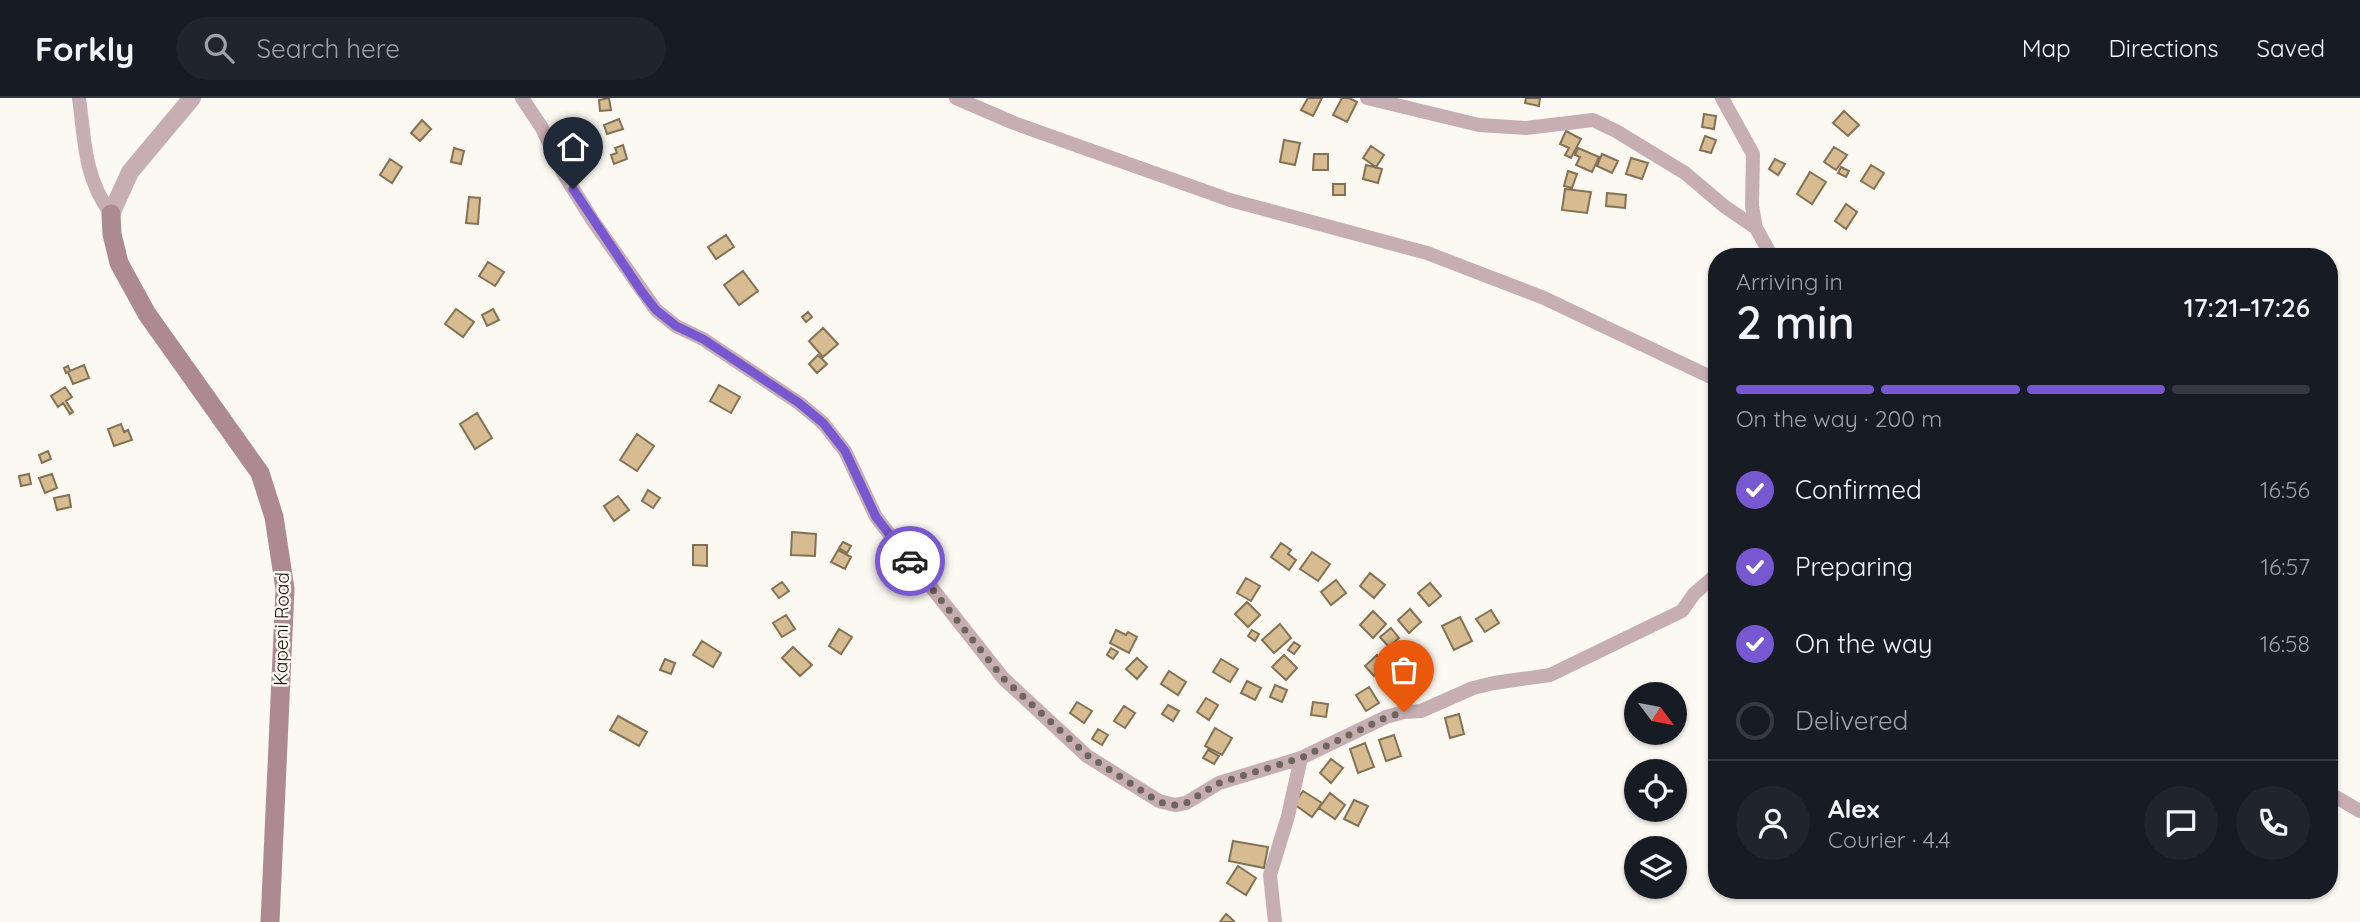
<!DOCTYPE html>
<meta charset="utf-8">
<style>
body{margin:0;font-family:Quicksand,sans-serif;background:#20242c;color:#f1f3f6;height:100vh;display:flex;flex-direction:column;font-size:26px;white-space:nowrap}
*{box-sizing:border-box;margin:0}
p{font-size:23px;color:#9ea1a6}
.icon{flex:none;width:38px;height:38px;fill:none;stroke:currentColor;stroke-width:2;stroke-linecap:round;stroke-linejoin:round}
.map{position:relative;flex:1;overflow:hidden}
.side{position:absolute;left:1708px;top:150px;width:630px;height:651px;display:flex;flex-direction:column;background:#171b24;border-radius:28px;box-shadow:0 2px 5px #0004}
.side>*{flex:none}
.needle{width:46px;rotate:122deg}
.tools{position:absolute;left:1624px;top:584px;display:grid;gap:14px}
.tools a{display:grid;place-items:center;width:63px;height:63px;border-radius:50%;background:#171b24;box-shadow:0 2px 5px #0004;font-size:35px}
.pin{position:absolute;display:grid;place-items:center;width:60px;height:60px;color:#fff;margin:-72px -30px;border-radius:50% 50% 50% 0;rotate:-45deg;box-shadow:0 0 7px #0007}
.pin .icon{rotate:45deg}
.courier{position:absolute;display:grid;place-items:center;width:70px;height:70px;margin:-35px;border:5px solid #7858d1;border-radius:50%;background:#fff;color:#222;box-shadow:0 2px 9px #0007}
.head em{font-style:normal;font-weight:600}
.head div{display:flex;flex-direction:column-reverse}
.head{display:flex;align-items:center;justify-content:space-between;height:119px;padding:0 28px}
h1{font-size:46px;font-weight:600;line-height:52px}
.bar{display:grid;grid-template-columns:repeat(4,1fr);gap:10px 7px;align-content:center;height:84px;padding:0 28px}
.bar i{height:9px;border-radius:5px;background:#363941}
.bar .current{background:#7858d1}
.bar p{grid-column:span 4}
.line{display:flex;align-items:center;gap:18px;padding:0 28px;border-top:2px solid #363941}
.line div{flex:1}
.round{display:grid;place-items:center;flex:none;width:74px;height:74px;border-radius:37px;background:#20242c}
ol{padding:0 28px;list-style:none}
li{display:flex;align-items:center;gap:21px;height:77px}
li p{margin-inline-start:auto}
li .icon{padding:7px;border-radius:50%;background:#7858d1;color:#fff;stroke-width:4}
li:last-child{color:#9ea1a6}
li i{width:38px;height:38px;border:4px solid #363941;border-radius:50%}
header{display:flex;align-items:center;gap:42px;box-sizing:border-box;height:98px;padding:0 35px;background:#171b24;border-bottom:2px solid #363941}
header strong{font-size:33px}
nav{display:flex;gap:38px;margin-inline-start:auto;font-size:24px}
.search{width:490px;height:63px;background:#20242c;display:flex;align-items:center;gap:18px;box-sizing:border-box;padding:0 24px;border-radius:38px;color:#9ea1a6;font-size:26px}
.map>svg:first-child{display:block}
.building{fill:#d7bc91;stroke:#837155;stroke-width:2}
.lines{fill:none;stroke-linecap:round;stroke-linejoin:round}
.minor{stroke:#c6aeb3;stroke-width:14}
.tertiary{stroke:#c6aeb3;stroke-width:18}
.secondary{stroke:#ad8a91;stroke-width:19}
.done{stroke:#6c665c;stroke-width:7;stroke-dasharray:0 12.6}
.route{stroke:#7858d1;stroke-width:9}
.labels{text-anchor:middle;dominant-baseline:central;stroke-width:5;stroke-linejoin:round;paint-order:stroke}
.street-label{font-size:19px;fill:#1e170c;stroke:#fcf8f2}
</style>
<header>
<strong>Forkly</strong>
<div class="search"><svg class="icon" aria-label="search" viewBox="0 0 24 24"><circle cx="10" cy="10" r="6"/><path d="M15 15l6 6"/></svg>Search here</div>
<nav><a>Map</a><a>Directions</a><a>Saved</a></nav>
</header>
<div class="map">
<svg width="2360" height="824" viewBox="0 0 2360 824">
<rect width="100%" height="100%" fill="#fcf8f2"/>
<path class="building" d="M609 0 611 12 600 13 599 2Z
M1308 0H1322L1313 18 1301 12Z
M1342 0H1349L1357 4 1347 24 1333 17Z
M1526 0H1540L1539 8 1525 5Z
M1844 13 1859 27 1848 38 1833 25Z
M1704 16 1716 18 1714 31 1702 29Z
M619 21 623 31 607 36 604 27Z
M422 22 431 31 420 43 411 35Z
M1566 33 1581 41 1571 60 1565 57 1569 50 1560 46Z
M1705 38 1716 42 1711 55 1700 52Z
M1284 42 1300 45 1295 67 1280 64Z
M623 47 627 61 614 66 611 57 617 55 615 50Z
M1371 48 1384 57 1376 69 1363 60Z
M1834 49 1847 57 1836 72 1824 64Z
M454 50 464 53 461 66 451 64Z
M1578 50 1599 59 1592 74 1576 67 1580 59 1575 57Z
M1314 56H1328V72H1313Z
M1602 56 1618 63 1612 75 1597 68Z
M1631 60 1648 65 1642 81 1626 76Z
M390 61 402 69 392 85 380 77Z
M1775 61 1785 66 1778 77 1769 71Z
M1366 67 1382 71 1378 85 1363 81Z
M1871 67 1884 75 1874 91 1861 83Z
M1841 69 1849 73 1846 79 1838 75Z
M1568 73 1577 76 1572 90 1564 88Z
M1810 74 1826 84 1812 106 1797 96Z
M1333 86H1345V97H1333Z
M1565 91 1591 94 1587 115 1562 112Z
M1607 95 1626 97 1625 110 1606 108Z
M469 99 480 100 478 126 466 125Z
M1846 106 1857 114 1846 131 1835 123Z
M726 137 734 149 716 161 708 149Z
M488 164 504 174 495 188 479 178Z
M743 173 758 193 739 207 724 187Z
M456 211 474 224 463 239 445 226Z
M493 211 499 222 487 228 482 217Z
M808 214 812 219 806 224 802 219Z
M823 230 838 246 823 259 809 243Z
M818 257 827 266 817 275 809 266Z
M84 267 89 280 73 286 68 274 66 275 64 270 68 268 70 273Z
M719 287 740 299 731 315 710 303Z
M65 289 72 299 66 303 73 314 70 316 63 305 58 309 51 298Z
M477 315 492 340 475 351 460 326Z
M121 326 124 334 128 332 132 342 114 348 108 331Z
M637 336 654 348 637 373 620 362Z
M48 353 51 361 42 365 39 357Z
M29 376 31 386 21 388 19 378Z
M52 376 57 390 45 395 39 380Z
M648 392 660 400 653 410 642 403Z
M69 397 71 409 57 412 54 400Z
M618 398 629 412 614 423 604 408Z
M792 434 816 436 815 458 791 457Z
M843 444 851 448 847 455 839 450Z
M1281 445 1291 452 1288 456 1296 462 1289 472 1271 459Z
M693 447H707V468L693 467Z
M838 452 851 459 845 471 831 464Z
M1312 454 1330 466 1318 483 1300 471Z
M1370 475 1385 487 1374 500 1360 488Z
M1246 480 1260 488 1251 503 1237 495Z
M1336 482 1346 495 1331 507 1321 494Z
M782 484 789 493 779 500 772 491Z
M1430 485 1441 498 1429 508 1418 495Z
M1247 504 1260 517 1248 529 1235 516Z
M1410 511 1421 524 1409 535 1398 522Z
M1491 512 1499 525 1485 534 1476 521Z
M1373 513 1386 526 1373 540 1360 527Z
M786 517 795 531 782 539 773 525Z
M1460 519 1472 543 1454 552 1442 528Z
M1280 526 1291 540 1274 555 1262 542Z
M1391 530 1399 540 1389 549 1380 539Z
M839 531 852 539 841 556 829 548Z
M1116 532 1126 537 1128 534 1137 539 1129 555 1110 545Z
M1252 532 1259 536 1255 543 1248 538Z
M702 543 721 555 713 569 693 557Z
M1294 544 1300 548 1294 556 1288 552Z
M793 549 812 567 800 578 782 560Z
M1111 550 1118 554 1113 561 1107 557Z
M1284 557 1297 570 1286 582 1272 569Z
M1377 557 1386 566 1374 578 1365 568Z
M1137 560 1147 569 1137 581 1126 571Z
M665 561 675 565 671 576 660 572Z
M1221 561 1238 571 1230 584 1213 574Z
M1169 573 1186 584 1178 597 1161 586Z
M1247 583 1261 590 1255 602 1241 595Z
M1275 587 1287 592 1282 604 1270 599Z
M1369 589 1379 605 1366 613 1356 597Z
M1206 600 1218 607 1209 622 1197 614Z
M1077 604 1092 613 1084 625 1070 615Z
M1313 604 1328 606 1326 619 1311 617Z
M1168 607 1179 613 1173 623 1162 616Z
M1124 608 1135 615 1125 630 1114 623Z
M1459 616 1464 636 1450 640 1445 620Z
M618 618 647 634 639 648 610 632Z
M1215 630 1232 640 1222 657 1205 648Z
M1098 631 1108 637 1102 647 1092 641Z
M1394 637 1401 658 1386 663 1379 642Z
M1365 645 1374 669 1358 675 1350 651Z
M1208 652 1219 658 1214 666 1203 660Z
M1331 661 1343 670 1331 685 1320 675Z
M1303 693 1322 705 1312 719 1294 706Z
M1330 695 1345 707 1335 721 1319 710Z
M1354 702 1368 708 1358 728 1344 721Z
M1233 743 1268 749 1264 770 1229 763Z
M1238 768 1256 780 1246 797 1227 785Z
M1226 816 1234 823 1233 824H1220Z"/>
<g class="lines">
<path class="minor" d="M79 0C85 44 84 79 111 116
M522 0 542 30 563 75 593 123 656 212 676 228 703 241 799 305 823 325 845 353 876 419 1003 580 1087 658 1159 703 1175 707 1186 705 1219 685 1301 660 1386 619 1404 614 1421 613 1473 590 1494 585 1550 577 1682 513 1694 496 1717 476
M956 0 1014 25 1230 102 1427 155 1544 200 1717 282
M1367 0 1479 27 1526 30 1593 22 1616 33 1685 75 1724 108 1756 130
M1722 0 1753 56 1752 108 1756 130 1772 159
M2329 695 2360 713
M1275 824 1270 777 1288 718 1301 660"/>
<path class="tertiary" d="M111 116 130 74 192 0"/>
<path class="secondary" d="M111 116 112 136 119 165 147 216 260 375 274 419 285 491 270 824"/>
</g>
<g class="lines">
<path class="done" d="M910 463 1003 580 1087 657 1159 704 1175 707 1186 705 1219 685 1301 660 1387 619 1404 614"/>
<path class="route" d="M573 91 642 194 656 212 676 228 703 241 799 305 823 325 845 353 876 419 910 463"/>
</g>
<g class="labels">
<g class="street-label">
<text transform="translate(281 531) rotate(-89)">Kapeni Road</text>
</g>
</g>
</svg>
<div class="tools">
<a><svg class="needle" viewBox="-14 -14 28 28"><path d="M0-13l5 13h-10z" fill="#e53935"/><path d="M0 13l5-13h-10z" fill="#9ea1a6"/></svg></a>
<a><svg class="icon" aria-label="locate" viewBox="0 0 24 24"><circle cx="12" cy="12" r="6"/><path d="M12 2v4M12 18v4M2 12h4M18 12h4"/></svg></a>
<a><svg class="icon" aria-label="layers" viewBox="0 0 24 24"><path d="M12 4l9 5-9 5-9-5zM3 14l9 5 9-5"/></svg></a>
</div>
<div class="pin" style="left:1404px;top:614px;background:#ea580c"><svg class="icon" aria-label="bag" viewBox="0 0 24 24"><path d="M5 8h14l-1 12H6zM9 8a3 3 0 0 1 6 0"/></svg></div>
<div class="pin" style="left:573px;top:91px;background:#1f2937"><svg class="icon" aria-label="home" viewBox="0 0 24 24"><path d="M3 11l9-7 9 7M6 9v11h12V9"/></svg></div>
<div class="courier" style="left:910px;top:463px"><svg class="icon" aria-label="car" viewBox="0 0 24 24"><path d="M5 17H2v-5l4-1 3-4h7l3 4 3 1v5h-3M9 17h6M6 11h13"/><circle cx="7" cy="17" r="2"/><circle cx="17" cy="17" r="2"/></svg></div>
<section class="side">
<div class="head"><div><h1>2 min</h1><p>Arriving in</p></div><em>17:21–17:26</em></div>
<div class="bar"><i class="current"></i><i class="current"></i><i class="current"></i><i></i><p>On the way · 200 m</p></div>
<ol>
<li><svg class="icon" aria-label="check" viewBox="0 0 24 24"><path d="M5 12l5 5 9-10"/></svg>Confirmed<p>16:56</p></li>
<li><svg class="icon" aria-label="check" viewBox="0 0 24 24"><path d="M5 12l5 5 9-10"/></svg>Preparing<p>16:57</p></li>
<li><svg class="icon" aria-label="check" viewBox="0 0 24 24"><path d="M5 12l5 5 9-10"/></svg>On the way<p>16:58</p></li>
<li><i></i>Delivered</li>
</ol>
<div class="line" style="height:126px"><a class="round"><svg class="icon" aria-label="person" viewBox="0 0 24 24"><circle cx="12" cy="8" r="4"/><path d="M4 21q1-7 8-7t8 7"/></svg></a><div><b>Alex</b><p>Courier · 4.4</p></div><a class="round"><svg class="icon" aria-label="chat" viewBox="0 0 24 24"><path d="M4 5h16v11H9l-5 4z"/></svg></a><a class="round"><svg class="icon" aria-label="phone" viewBox="0 0 24 24"><path d="M5 4h4l2 5-3 2q2 4 5 5l2-3 5 2v4C11 20 4 13 5 4z"/></svg></a></div>
</section>
</div>
